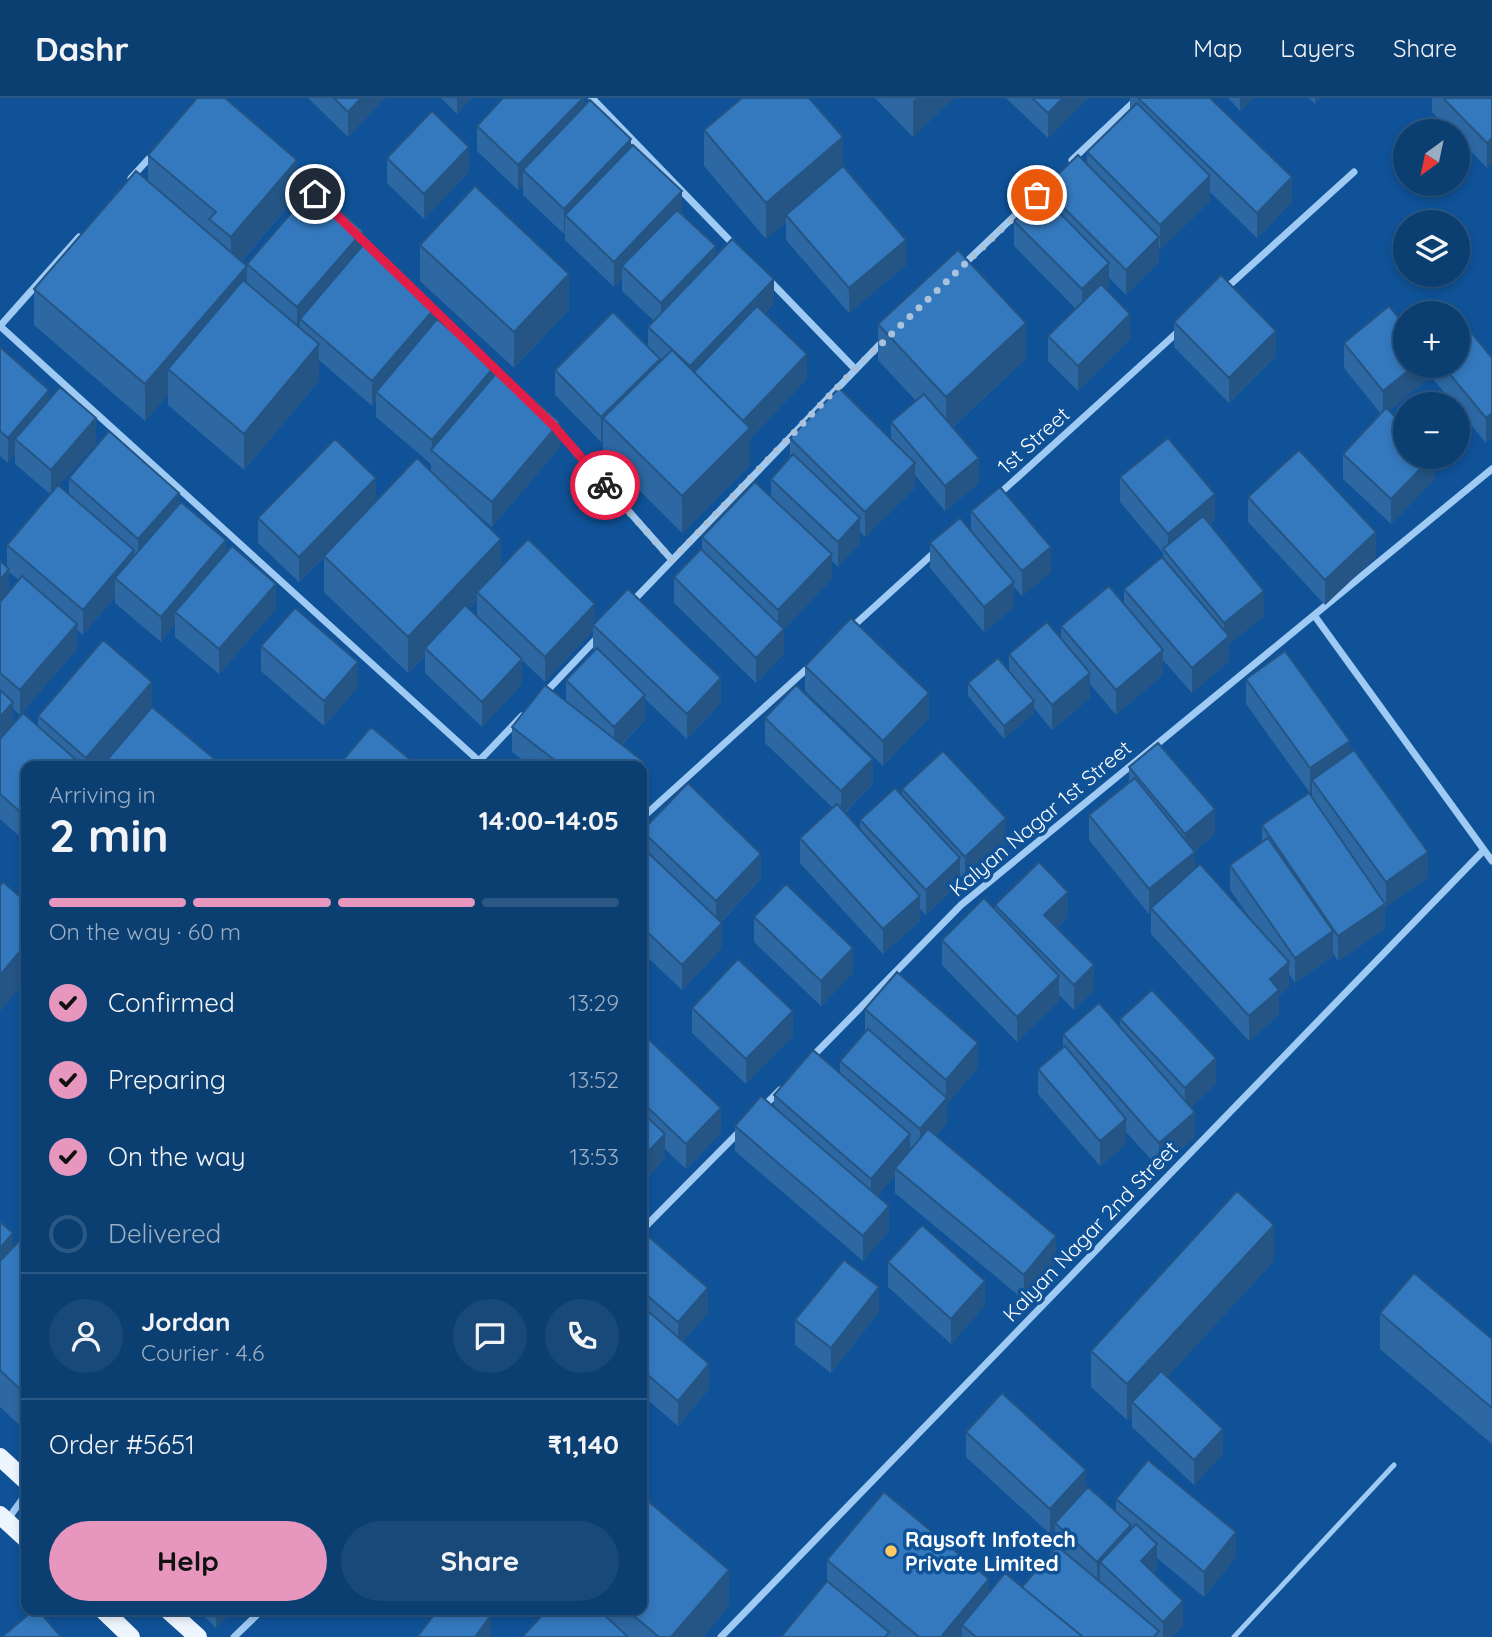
<!DOCTYPE html>
<meta charset="utf-8">
<style>
body{margin:0;font-family:Quicksand,sans-serif;background:#194979;color:#f1f3f6;height:100vh;display:flex;flex-direction:column;font-size:26px;white-space:nowrap}
*{box-sizing:border-box;margin:0}
p{font-size:23px;color:#9aaec3}
.icon{flex:none;width:38px;height:38px;fill:none;stroke:currentColor;stroke-width:2;stroke-linecap:round;stroke-linejoin:round}
.map{position:relative;flex:1;overflow:hidden}
.drawer{position:absolute;left:21px;top:663px;width:626px;height:854px;display:flex;flex-direction:column;background:#0b3e71;border-radius:14px;box-shadow:0 4px 10px #0003,0 0 0 2px #2b5784}
.drawer>*{flex:none}
.needle{width:46px;rotate:213deg}
.fabs{position:absolute;left:1393px;top:21px;display:grid;gap:14px}
.fabs a{display:grid;place-items:center;width:77px;height:77px;border-radius:50%;background:#0b3e71;box-shadow:0 4px 10px #0003,0 0 0 2px #2b5784;font-size:35px}
.pin{position:absolute;display:grid;place-items:center;width:60px;height:60px;color:#fff;margin:-30px;border:4px solid #fff;border-radius:50%;box-shadow:0 2px 7px #0007}
.courier{position:absolute;display:grid;place-items:center;width:70px;height:70px;margin:-35px;border:5px solid #e11d48;border-radius:50%;background:#fff;color:#222;box-shadow:0 2px 9px #0007}
.summary em{font-style:normal;font-weight:800}
.summary div{display:flex;flex-direction:column-reverse}
.summary{display:flex;align-items:center;justify-content:space-between;height:119px;padding:0 28px}
h1{font-size:46px;font-weight:800;line-height:52px}
.bar{display:grid;grid-template-columns:repeat(4,1fr);gap:10px 7px;align-content:center;height:84px;padding:0 28px}
.bar i{height:9px;border-radius:5px;background:#2b5784}
.bar .current{background:#e797bd}
.bar p{grid-column:span 4}
.line{display:flex;align-items:center;gap:18px;padding:0 28px;border-top:2px solid #2b5784}
.line div{flex:1}
.round{display:grid;place-items:center;flex:none;width:74px;height:74px;border-radius:37px;background:#194979}
ol{padding:0 28px;list-style:none}
li{display:flex;align-items:center;gap:21px;height:77px}
li p{margin-inline-start:auto}
li .icon{padding:7px;border-radius:50%;background:#e797bd;color:#111;stroke-width:4}
li:last-child{color:#9aaec3}
li i{width:38px;height:38px;border:4px solid #2b5784;border-radius:50%}
.button{display:flex;gap:14px;margin-top:auto;padding:14px 28px}
.button a{flex:1;height:80px;border-radius:42px;background:#e797bd;color:#111;font-size:28px;font-weight:800;line-height:80px;text-align:center}
.button a+a{background:#194979;color:#f1f3f6}
header{display:flex;align-items:center;gap:42px;box-sizing:border-box;height:98px;padding:0 35px;background:#0b3e71;border-bottom:2px solid #2b5784}
header strong{font-size:33px}
nav{display:flex;gap:38px;margin-inline-start:auto;font-size:24px}
.map>svg:first-child{display:block}
.lines{fill:none;stroke-linecap:round;stroke-linejoin:round}
.lane{stroke:#9fcaf4;stroke-width:5}
.street{stroke:#9fcaf4;stroke-width:7}
.primary{stroke:#edf5ff;stroke-width:18}
.wall{fill:#2d68a3;fill-rule:evenodd}
.shaded-wall{fill:#245585}
.building{fill:#3479be;stroke:#245585;stroke-width:2}
.done{stroke:#abc2db;stroke-width:7;stroke-dasharray:0 12.6}
.route{stroke:#e11d48;stroke-width:9}
.poi-dot{fill:#ffc963;stroke:#0f5297;stroke-width:2.5}
.labels{text-anchor:middle;dominant-baseline:central;stroke-width:7;stroke-linejoin:round;paint-order:stroke}
.street-label{font-size:21px;fill:#fff;stroke:#0f5297}
.poi-label{font-size:21px;font-weight:bold;fill:#fff;stroke:#0f5297;text-anchor:start}
</style>
<header>
<strong>Dashr</strong>
<nav><a>Map</a><a>Layers</a><a>Share</a></nav>
</header>
<div class="map">
<svg width="1492" height="1539" viewBox="0 0 1492 1539">
<rect width="100%" height="100%" fill="#0f5297"/>
<g class="lines">
<path class="lane" d="M1234 1539 1394 1367"/>
<path class="street" d="M592 0 735 148
M1072 62 1138 0
M291 74 315 97
M131 80 154 55
M357 137 411 190
M961 169 1051 83
M768 181 855 271
M1223 193 1354 74
M429 208 504 280
M0 228 479 663
M0 228 79 139
M555 330 672 462
M998 397 1181 231
M630 506 884 242
M1314 517 1492 763
M850 531 937 452
M543 597 600 537
M486 668 479 663 522 618
M642 720 810 568
M810 961 961 807 1492 371
M761 1011 780 992
M642 1132 741 1032
M8 1421 26 1396
M234 1539 262 1512
M721 1539 1484 752"/>
<path class="primary" d="M0 1359 26 1383
M0 1417 26 1441
M103 1512 131 1539
M168 1512 198 1539"/>
</g>
<path class="wall" d="M197 0H225L297 62V98L241 164 247 168V166L313 90 363 133V148L435 210V224L437 221 494 269V278L499 272 560 324V349L492 429 459 400 501 441V469L528 441 595 506V525L628 491 721 580V605L687 641 645 601V622L622 647 644 664V689L642 690V668H530L512 654V629L545 587 566 603V582L594 553 593 552V533L545 584 522 562V586L482 629 425 575V558L408 575 324 494V459L299 484 258 445V420L335 341 376 380V404L417 360 431 374V366L376 319V303L372 308 319 262V283L244 372 168 307V297L145 323 34 227V191L136 73 148 83V57ZM477 503V518L469 511Z
M308 0H385L348 39Z
M441 0H472L457 16Z
M875 0H954L913 39Z
M1006 0H1088L1048 40Z
M1130 0H1210L1292 104 1257 140 1210 94V103L1160 152 1159 150V164L1126 197 1109 180V190L1107 192 1130 241 1078 293 1048 263V238L1076 211 1014 148V123L1044 99V90L1087 67V54L1130 11Z
M1228 0H1254L1240 13Z
M1309 0H1320L1315 6Z
M1432 0H1492V65L1487 70 1458 40V33H1451L1432 14Z
M584 9 631 49 716 158 774 206 765 215 807 281 750 341V367L682 435 603 356V342L601 344 555 297V272L648 248V229L654 223 622 193V180L614 189 565 142V134L564 136 523 97V87L518 92 477 53V28Z
M704 32 843 68 906 167 849 215 786 142V124L766 141 704 68Z
M387 60 469 74 424 121 387 85Z
M420 147 569 212 514 270 420 183Z
M1174 224 1276 258 1229 305 1174 249Z
M878 226 1026 261 953 329 979 385 945 413 915 377V390L865 439 860 434V445L838 469 832 463V481L784 531V556L756 585 674 505V479L702 452V439L771 399V381L790 360V340L891 342V324L916 303 878 262Z
M1344 245 1428 268V281L1389 313 1435 359V381L1391 426 1343 381V356L1381 316 1344 270Z
M0 251 49 301 96 345 59 387 69 396V380L179 407 226 455 276 511 219 576 175 539V526L161 544 115 505V499L83 537 77 532V551L20 617 13 611V626L38 627V618L152 609 100 668H26V744L0 721V463L7 469V447L50 396 15 366V356L8 365 0 358ZM9 474 19 482 9 493Z
M1492 260 1486 345 1458 311V306H1454L1433 281V268H1458Z
M1120 379 1215 421 1210 426 1264 518 1229 546V563L1192 595 1163 562V577L1116 617 1090 586V600L1052 632 1034 610V615L1004 641 968 598V585L1009 574V556L1061 542V528L1124 506V491L1163 460V455L1120 404Z
M1248 399 1376 459 1325 507 1248 424Z
M971 413 1051 474 1022 498 1014 489V509L984 534 930 470V445L971 433Z
M261 548 358 589 324 628 261 573Z
M805 568 929 620 883 668 805 593Z
M1246 581 1350 654 1428 779 1386 809 1385 808V831L1338 863 1333 855V858L1295 885 1289 876V889L1279 898V917L1249 943 1151 836V814L1149 816 1089 742V717L1129 684V669L1215 736 1195 753V771L1253 824 1230 792V767L1262 744V727L1312 700V694L1310 695 1246 606Z
M765 620 873 686 845 715 860 732V722L902 698V691L1006 745 965 784 960 778V785L926 817 920 811V823L883 856 800 765V740L833 710 765 645Z
M642 733 761 781 721 824 722 850 682 892 642 854Z
M995 807 1068 819 1057 830 1094 892 1074 912 1059 897V903L1017 944 942 867V842L995 812Z
M754 819 853 875 821 908 754 844Z
M692 910 793 938 746 986 692 935Z
M865 911 978 970 947 1006V1025L936 1038 1056 1163 1024 1202 895 1095V1078L877 1098 889 1133 863 1163 735 1053V1028L774 1009V997L840 976V963L865 935Z
M1120 921 1216 986 1191 1009 1195 1039 1159 1070 1126 1034V1046L1100 1068 1038 996V971L1063 949V936L1120 929Z
M642 935 721 1035 686 1071 665 1051V1061L642 1085Z
M0 1124 13 1150 26 1136V1333L0 1309Z
M642 1133 708 1215 683 1243 709 1291 678 1328 642 1297Z
M1274 1163 1167 1279 1223 1356 1194 1387 1132 1329V1317L1127 1322 1091 1289V1253Z
M888 1164 985 1208 951 1246 888 1189Z
M879 1214 831 1275 795 1247V1222Z
M1380 1215 1492 1241V1346L1380 1251Z
M966 1334 1086 1391 1116 1414V1401L1236 1459 1204 1499 1157 1460V1471L1154 1475 1183 1528 1172 1539H781L827 1483V1462L989 1494 1022 1489 1055 1450V1431L1050 1436 966 1359Z
M729 1508 703 1539H523L547 1512H642Z
M198 1512H234L216 1530Z"/>
<path class="shaded-wall" d="M361 0H385L348 39V14Z
M457 0H472L457 16Z
M584 0V24L523 72V87L518 92V67Z
M916 0H954L913 39V3Z
M1063 0H1088L1048 40V15Z
M1240 0H1254L1240 13Z
M1315 0H1320L1315 6Z
M843 39V76L786 117V124L766 141V105Z
M1492 40V65L1487 70V45Z
M631 41V66L565 117V134L564 136V111Z
M469 49V74L424 121V96Z
M297 62V98L231 175V139Z
M1210 78V103L1160 152V127Z
M1292 79V104L1257 140V115Z
M682 93V118L622 168V180L614 189V164Z
M363 133V158L300 221V231L297 234V209Z
M1159 139V164L1126 197V172Z
M906 142V167L849 215V190Z
M716 148V173L661 230V205Z
M1109 165V190L1082 216V191Z
M247 168V205L168 271V297L145 323V286Z
M569 176V212L514 270V234Z
M774 181V206L690 293V268Z
M435 210V235L376 294V303L372 308V283Z
M1130 216V241L1078 293V268Z
M1026 225V261L946 335V299Z
M1276 233V258L1229 305V280Z
M319 246V283L244 372V336Z
M807 256V281L750 341V367L682 435V398L743 323Z
M660 261V286L603 320V342L601 344V319Z
M1414 268H1428V281L1383 318V293Z
M494 269V294L432 353V342Z
M49 292V317L15 341V356L8 365V340Z
M1492 315V340L1486 345V320Z
M96 320V345L51 397V372Z
M560 324V349L492 429V404Z
M1432 359H1435V381L1391 426V401Z
M979 360V385L945 413V388Z
M915 365V390L865 439V414Z
M376 380V405L299 484V459Z
M179 395V420L138 466V441Z
M1215 396V421L1170 459 1168 457V436Z
M860 420V445L838 469V444Z
M1376 434V459L1325 507V482Z
M501 441V478L477 494V503L429 554 425 550V558L408 575V539Z
M226 442V467L175 514V526L161 544V519Z
M1051 449V474L1022 498V473Z
M134 452V478L115 480V499L83 537V512Z
M832 456V481L784 531V556L756 585V560L778 537V512Z
M9 471V496L0 507V482Z
M1014 484V509L984 534V509Z
M276 486V511L219 576V551Z
M1264 493V518L1229 546V563L1192 595V570L1224 543V525Z
M595 506V529L593 527V533L545 584V559Z
M77 526V551L20 617V592Z
M1163 552V577L1116 617V592Z
M522 561V586L482 629V604Z
M358 564V589L324 628V603Z
M1090 575V600L1052 632V607Z
M721 580V605L687 641V616Z
M152 584V609L100 668H86V660Z
M929 595V620L883 668V643Z
M645 597V622L614 654V629Z
M1034 603V615L1004 641V628Z
M13 604V629L0 644V619Z
M1350 643V668L1312 682V694L1310 695V670Z
M873 661V686L841 718V693Z
M644 664V689L642 690V668H640Z
M1215 711V736L1185 761V736Z
M1006 720V745L965 784V759Z
M1195 754V779L1151 810V814L1149 816V791Z
M1428 754V779L1386 809V784Z
M761 756V781L716 828V803Z
M960 760V785L926 817V792Z
M1068 794V819L1044 842V817Z
M920 798V823L883 856V831Z
M1385 806V831L1338 863V838Z
M722 825V850L682 892V867Z
M1333 833V858L1295 885V860Z
M26 846V882L0 914V877Z
M853 850V875L821 908V883Z
M1289 864V889L1279 898V917L1249 943V918L1270 881Z
M1094 867V892L1074 912V887Z
M1059 878V903L1017 944V919Z
M793 913V938L746 986V961Z
M978 945V970L947 1006V1025L920 1056V1031L946 1001V982Z
M1216 960V986L1185 1015V990Z
M721 1010V1035L686 1071V1046Z
M1195 1014V1039L1159 1070V1045Z
M1126 1021V1046L1100 1068V1043Z
M665 1036V1061L642 1085V1060Z
M910 1036V1061L895 1070V1078L871 1106V1081Z
M889 1108V1133L863 1163V1138Z
M1274 1127V1163L1139 1310 1132 1304V1317L1127 1322V1286Z
M13 1135V1172L0 1187V1150Z
M1056 1138V1163L1024 1202V1177Z
M985 1183V1208L951 1246V1221Z
M879 1189V1214L831 1275V1250Z
M708 1190V1215L678 1249V1224Z
M709 1266V1291L678 1328V1303Z
M1223 1331V1356L1194 1387V1362Z
M1086 1372V1397L1055 1425V1431L1050 1436V1411Z
M1131 1427V1452L1100 1464V1486L1097 1489V1464Z
M1236 1434V1459L1204 1499V1474Z
M1157 1446V1471L1141 1488V1463Z
M729 1472V1508L703 1539H671Z
M989 1481V1506L962 1527V1539H941Z
M1183 1503V1528L1172 1539H1163V1524Z
M216 1512H234L216 1530Z
M491 1517V1539H475Z"/>
<path class="building" d="M197 0H225L297 62 231 139 209 121 216 114 148 57Z
M334 0H361L348 14Z
M503 0H583L518 67 477 28Z
M742 0H809L843 39 766 105 704 32Z
M1032 0H1063L1048 15Z
M1138 0H1210L1292 79 1257 115Z
M1443 0H1492V40L1487 45Z
M590 2 631 41 564 111 523 72Z
M1137 5 1210 78 1160 127 1087 54Z
M432 13 469 49 424 96 387 60Z
M633 47 682 93 614 164 565 117Z
M1078 57 1159 139 1126 172 1044 90Z
M843 68 906 142 849 190 786 117Z
M136 73 247 168 145 286 34 191Z
M475 88 569 176 514 234 420 147Z
M313 90 363 133 297 209 247 166Z
M1041 96 1109 165 1082 191 1014 123Z
M677 112 716 148 661 205 622 168Z
M732 141 774 181 690 268 648 229Z
M363 147 435 210 372 283 300 221Z
M958 152 1026 225 946 299 878 226Z
M1221 177 1276 233 1229 280 1174 224Z
M243 182 319 246 244 336 168 271Z
M1101 186 1130 216 1078 268 1048 238Z
M757 208 807 256 743 323 694 274Z
M1389 208 1405 228V268H1414L1383 293 1344 245Z
M613 214 660 261 601 319 555 272Z
M437 221 494 269 432 342 376 294Z
M1466 228 1492 260V315L1486 320 1443 268H1458V235Z
M1 250 49 292 8 340 0 333V251Z
M672 252 750 330 682 398 603 320Z
M499 272 560 324 492 404 431 352Z
M60 289 96 320 51 372 15 341Z
M839 290 915 365 865 414 790 340Z
M924 296 979 360 945 388 891 324Z
M1386 310 1405 328V359H1432L1391 401 1343 356Z
M109 333 179 395 138 441 69 380Z
M1168 340 1215 396 1168 436 1120 379Z
M335 341 376 380 299 459 258 420Z
M1299 352 1376 434 1325 482 1248 399Z
M793 356 860 420 838 444 771 381Z
M417 360 501 441 408 539 324 458Z
M755 384 832 456 778 512 702 439Z
M58 387 134 452 83 512 7 447Z
M1000 389 1051 449 1022 473 971 413Z
M181 404 226 442 161 519 115 480Z
M1203 418 1264 493 1224 525 1163 451Z
M960 420 1014 484 984 509 930 445Z
M528 441 595 506 545 559 477 494Z
M232 448 276 486 219 551 175 514Z
M701 451 784 531 756 560 674 479Z
M1162 459 1229 538 1192 570 1124 491Z
M0 463 9 471 0 482Z
M22 478 77 526 20 592 0 575V504Z
M1109 488 1163 552 1116 592 1061 528Z
M628 491 721 580 687 616 593 527Z
M465 507 522 561 482 604 425 550Z
M295 510 358 564 324 603 261 548Z
M851 520 929 595 883 643 805 568Z
M1047 524 1090 575 1052 607 1009 556Z
M103 542 152 584 86 660 38 618Z
M597 550 645 597 614 629 566 582Z
M1285 553 1350 643 1310 670 1246 581Z
M998 560 1034 603 1004 628 968 585Z
M545 587 644 664 640 668H562L512 629Z
M796 587 873 661 841 693 765 620Z
M0 592 13 604 0 619Z
M152 609 223 668H102Z
M23 615 82 667 81 668H26V719L0 696V641Z
M371 629 418 668H338Z
M1158 645 1215 711 1185 736 1129 669Z
M1354 652 1428 754 1386 784 1312 682Z
M943 653 1006 720 965 759 902 691Z
M1135 680 1195 754 1149 791 1089 717Z
M688 685 761 756 716 803 642 733Z
M895 690 960 760 926 792 860 722Z
M1309 695 1385 806 1338 838 1262 727Z
M837 706 920 798 883 831 800 740Z
M1268 740 1333 833 1295 860 1230 767Z
M642 749 722 825 682 867 642 829Z
M1039 764 1068 794 1044 817 1094 867 1074 887 995 807Z
M1200 766 1289 864 1270 881 1279 892 1249 918 1151 810Z
M3 784 26 804V846L0 877V788Z
M786 786 853 850 821 883 754 819Z
M984 800 1059 878 1017 919 942 842Z
M738 861 793 913 746 961 692 910Z
M897 874 978 945 946 982 865 911Z
M1152 892 1216 960 1185 990 1120 921Z
M1099 905 1195 1014 1159 1045 1063 936Z
M868 931 947 1000 920 1031 840 963Z
M642 935 721 1010 686 1046 642 1004Z
M1065 948 1126 1021 1100 1043 1038 971Z
M813 952 910 1036 871 1081 774 997Z
M761 998 889 1108 863 1138 735 1028Z
M642 1014 665 1036 642 1060Z
M928 1031 1056 1138 1024 1177 895 1070Z
M1237 1093 1274 1127 1127 1286 1091 1253Z
M0 1124 13 1135 0 1150Z
M922 1127 985 1183 951 1221 888 1164Z
M642 1133 708 1190 678 1224 642 1193Z
M26 1136V1297L0 1272V1163Z
M844 1162 879 1189 831 1250 795 1222Z
M1414 1175 1492 1241V1310L1380 1215Z
M642 1208 709 1266 678 1303 642 1272Z
M1161 1273 1223 1331 1194 1362 1132 1304Z
M1002 1295 1086 1372 1050 1411 966 1334Z
M1148 1362 1236 1434 1204 1474 1116 1401Z
M1088 1389 1131 1427 1097 1464 1055 1425Z
M884 1394 989 1481 941 1539H919L827 1462Z
M642 1398 729 1472 671 1539H659L627 1512H642Z
M1136 1426 1157 1446 1141 1463 1183 1503 1163 1524 1100 1464Z
M1057 1448 1159 1533 1154 1539H1083L1022 1489Z
M1005 1475 1083 1539H976L962 1527Z
M827 1483 889 1534 885 1539H781Z
M34 1512H38L61 1539H2Z
M438 1512H485L491 1517 475 1539H417Z
M547 1512H599L628 1539H524L523 1538Z"/>
<g class="lines">
<path class="done" d="M605 387 672 462 855 271 1037 97"/>
<path class="route" d="M315 96 554 328 605 387"/>
</g>
<circle class="poi-dot" cx="891" cy="1453" r="7"/>
<g class="labels">
<g class="street-label">
<text transform="translate(1033 342) rotate(-42)">1st Street</text>
<text transform="translate(1040 720) rotate(-40)">Kalyan Nagar 1st Street</text>
<text transform="translate(1090 1133) rotate(-46)">Kalyan Nagar 2nd Street</text>
</g>
<g class="poi-label">
<text x="905" y="1441">Raysoft Infotech<tspan x="905" dy="24">Private Limited</tspan></text>
</g>
</g>
</svg>
<div class="fabs">
<a><svg class="needle" viewBox="-14 -14 28 28"><path d="M0-13l5 13h-10z" fill="#e53935"/><path d="M0 13l5-13h-10z" fill="#9aaec3"/></svg></a>
<a><svg class="icon" aria-label="layers" viewBox="0 0 24 24"><path d="M12 4l9 5-9 5-9-5zM3 14l9 5 9-5"/></svg></a>
<a>+</a>
<a>−</a>
</div>
<div class="pin" style="left:1037px;top:97px;background:#ea580c"><svg class="icon" aria-label="bag" viewBox="0 0 24 24"><path d="M5 8h14l-1 12H6zM9 8a3 3 0 0 1 6 0"/></svg></div>
<div class="pin" style="left:315px;top:96px;background:#1f2937"><svg class="icon" aria-label="home" viewBox="0 0 24 24"><path d="M3 11l9-7 9 7M6 9v11h12V9"/></svg></div>
<div class="courier" style="left:605px;top:387px"><svg class="icon" aria-label="bike" viewBox="0 0 24 24"><circle cx="6" cy="16" r="4"/><circle cx="18" cy="16" r="4"/><path d="M6 16l4-8h5l3 8M10 8l3 8H6M13 5h3"/></svg></div>
<section class="drawer">
<div class="summary"><div><h1>2 min</h1><p>Arriving in</p></div><em>14:00–14:05</em></div>
<div class="bar"><i class="current"></i><i class="current"></i><i class="current"></i><i></i><p>On the way · 60 m</p></div>
<ol>
<li><svg class="icon" aria-label="check" viewBox="0 0 24 24"><path d="M5 12l5 5 9-10"/></svg>Confirmed<p>13:29</p></li>
<li><svg class="icon" aria-label="check" viewBox="0 0 24 24"><path d="M5 12l5 5 9-10"/></svg>Preparing<p>13:52</p></li>
<li><svg class="icon" aria-label="check" viewBox="0 0 24 24"><path d="M5 12l5 5 9-10"/></svg>On the way<p>13:53</p></li>
<li><i></i>Delivered</li>
</ol>
<div class="line" style="height:126px"><a class="round"><svg class="icon" aria-label="person" viewBox="0 0 24 24"><circle cx="12" cy="8" r="4"/><path d="M4 21q1-7 8-7t8 7"/></svg></a><div><b>Jordan</b><p>Courier · 4.6</p></div><a class="round"><svg class="icon" aria-label="chat" viewBox="0 0 24 24"><path d="M4 5h16v11H9l-5 4z"/></svg></a><a class="round"><svg class="icon" aria-label="phone" viewBox="0 0 24 24"><path d="M5 4h4l2 5-3 2q2 4 5 5l2-3 5 2v4C11 20 4 13 5 4z"/></svg></a></div>
<div class="line" style="height:91px"><div>Order #5651</div><b>₹1,140</b></div>
<div class="button"><a>Help</a><a>Share</a></div>
</section>
</div>
